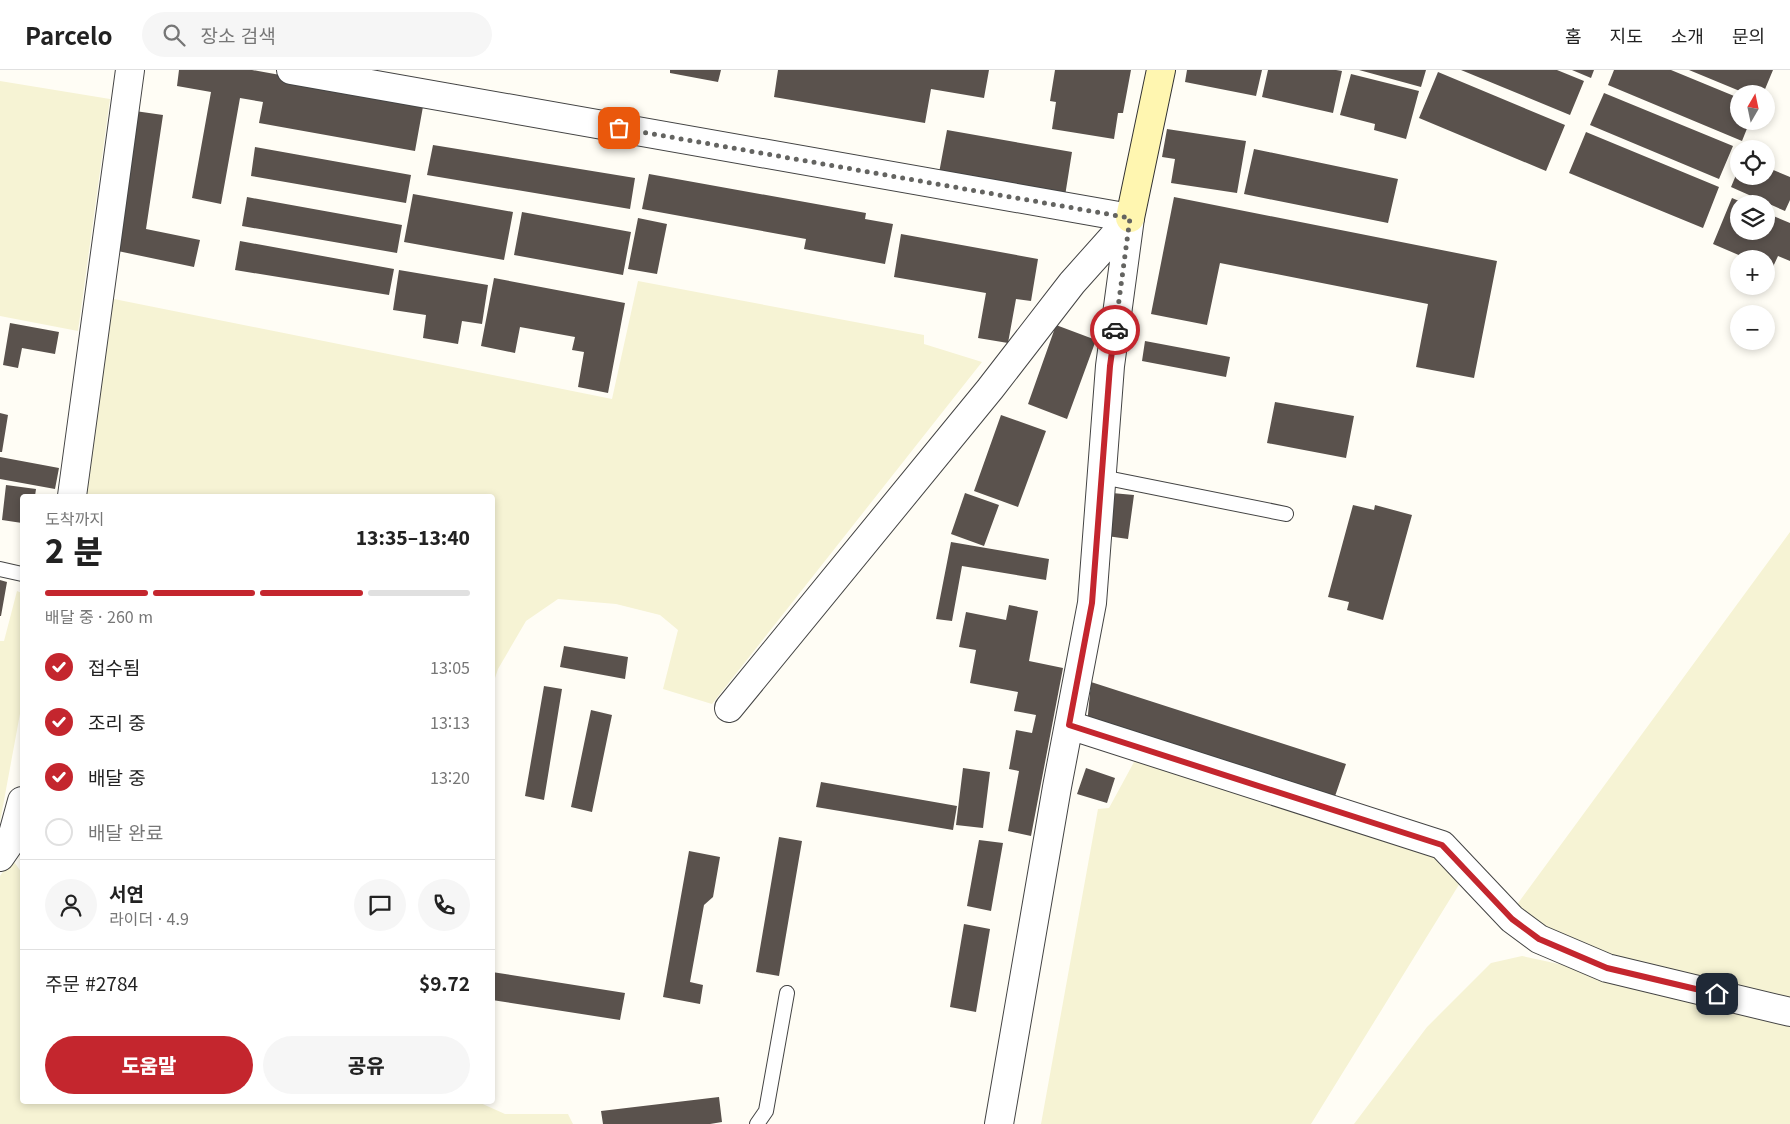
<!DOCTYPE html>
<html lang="ko">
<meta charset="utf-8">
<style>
body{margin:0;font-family:Georgia,"Noto Sans KR",serif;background:#f6f6f6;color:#222;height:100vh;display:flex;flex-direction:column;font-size:19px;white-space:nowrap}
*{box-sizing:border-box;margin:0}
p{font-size:16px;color:#767676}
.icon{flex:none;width:28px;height:28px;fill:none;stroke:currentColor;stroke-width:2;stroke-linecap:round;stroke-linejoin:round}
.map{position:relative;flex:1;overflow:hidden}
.side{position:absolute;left:20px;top:424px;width:475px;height:610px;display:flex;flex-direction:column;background:#fff;border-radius:5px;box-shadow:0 2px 8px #0003}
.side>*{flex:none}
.needle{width:32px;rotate:9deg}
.buttons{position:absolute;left:1730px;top:15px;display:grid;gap:10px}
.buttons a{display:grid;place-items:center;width:45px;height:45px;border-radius:50%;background:#fff;box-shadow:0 2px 8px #0003;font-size:25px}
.pin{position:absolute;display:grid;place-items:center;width:42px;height:42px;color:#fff;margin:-21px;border-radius:10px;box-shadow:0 2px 8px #0006}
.courier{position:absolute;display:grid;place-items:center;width:50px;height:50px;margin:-25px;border:4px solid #c4262e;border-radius:50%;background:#fff;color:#222;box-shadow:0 1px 6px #0007}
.overview em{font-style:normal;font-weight:800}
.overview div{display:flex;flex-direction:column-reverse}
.overview{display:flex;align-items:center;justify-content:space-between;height:85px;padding:0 25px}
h1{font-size:32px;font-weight:800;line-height:38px}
.bar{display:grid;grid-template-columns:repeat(4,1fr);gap:8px 5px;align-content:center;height:60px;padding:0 25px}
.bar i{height:6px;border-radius:4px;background:#e0e0e0}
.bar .active{background:#c4262e}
.bar p{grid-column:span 4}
.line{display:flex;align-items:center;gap:12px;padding:0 25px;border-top:1px solid #e0e0e0}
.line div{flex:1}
.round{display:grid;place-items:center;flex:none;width:52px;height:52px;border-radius:26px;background:#f6f6f6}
ol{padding:0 25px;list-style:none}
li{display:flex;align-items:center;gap:15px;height:55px}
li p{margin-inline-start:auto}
li .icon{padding:5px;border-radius:50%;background:#c4262e;color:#fff;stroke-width:4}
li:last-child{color:#767676}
li i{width:28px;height:28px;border:2px solid #e0e0e0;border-radius:50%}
.cta{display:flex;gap:10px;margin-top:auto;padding:10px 25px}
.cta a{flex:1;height:58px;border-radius:30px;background:#c4262e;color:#fff;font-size:20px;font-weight:800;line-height:58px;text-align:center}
.cta a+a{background:#f6f6f6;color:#222}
header{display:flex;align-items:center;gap:30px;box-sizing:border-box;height:70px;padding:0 25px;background:#fff;border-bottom:1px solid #e0e0e0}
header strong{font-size:24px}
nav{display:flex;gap:28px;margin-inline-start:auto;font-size:18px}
.search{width:350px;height:45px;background:#f6f6f6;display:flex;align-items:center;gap:12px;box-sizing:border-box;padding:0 18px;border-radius:28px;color:#767676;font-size:19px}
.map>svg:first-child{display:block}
.farmland{fill:#f6f3d4}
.building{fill:#5a524d}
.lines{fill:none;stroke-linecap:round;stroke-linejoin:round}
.lane-casing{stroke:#444;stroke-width:16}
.street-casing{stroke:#444;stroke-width:30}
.secondary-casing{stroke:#333;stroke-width:30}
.lane{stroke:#fff;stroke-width:14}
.street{stroke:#fff;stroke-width:28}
.secondary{stroke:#fff6b0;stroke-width:28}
.done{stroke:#646461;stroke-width:5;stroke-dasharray:0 9}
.route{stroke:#c4262e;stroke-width:6}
</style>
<header>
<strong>Parcelo</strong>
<div class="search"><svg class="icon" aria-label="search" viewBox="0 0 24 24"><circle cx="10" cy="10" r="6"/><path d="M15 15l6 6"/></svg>장소 검색</div>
<nav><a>홈</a><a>지도</a><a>소개</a><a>문의</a></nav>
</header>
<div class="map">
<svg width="1790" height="1054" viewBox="0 0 1790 1054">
<rect width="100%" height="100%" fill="#fffdf5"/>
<path class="farmland" d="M0 11 110 29 78 261 0 246Z
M638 211 924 265V274L982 292 712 634 663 619 678 560 660 545 616 534 558 529 526 551 498 599 493 614 492 426H82L109 228 612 329Z
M1790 462V934L1608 890 1546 863 1516 836Z
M17 521 22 523V633L0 752V571H4Z
M1134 692H1154L1425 776 1460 813 1311 1054H1041L1098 739 1109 738Z
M12 789 22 803V1031H476L505 1044H568L573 1054H0V806Z
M1522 886 1573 897 1790 952V1054H1354L1427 957 1491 893Z"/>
<path class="building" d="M179 0H252L424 31 415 81 259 53 263 32 240 28 221 134 192 128 211 22 177 16Z
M670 0H721L718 12 670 3Z
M778 0H989L984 28 931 19 925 53 774 27Z
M1055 0H1131L1123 43H1118L1114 69 1052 59 1056 32 1050 31Z
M1187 0H1262L1256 26 1185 12Z
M1268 0H1336L1342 1 1333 43 1262 27Z
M1359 0H1426L1421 17Z
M1461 0H1557L1584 11 1570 45Z
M1572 0H1594L1591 8Z
M1614 0H1671L1739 28V51H1750L1742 71 1608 15Z
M1689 0H1773L1763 24H1747Z
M1438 2 1565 55 1546 101 1419 48Z
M1351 4 1419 21 1406 69 1374 60 1375 54 1340 45Z
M1604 23 1733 76 1719 109 1590 55Z
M135 41 163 45 146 159 200 170 194 197 113 180Z
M1167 59 1246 71 1237 123 1171 113 1175 89 1162 87Z
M947 60 1072 82 1065 126 939 103Z
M1586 62 1719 117 1703 158 1569 103Z
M433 75 635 108 630 139 427 105Z
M255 77 411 105 406 133 251 106Z
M1254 79 1398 109 1388 153 1244 124Z
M1766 97 1790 107V130L1785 141 1731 117 1739 98V106H1766Z
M649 104 866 143 865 149 893 154 885 194 804 179 806 169 642 139Z
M413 124 513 142 504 190 404 172Z
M247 127 402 155 397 183 242 156Z
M1174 127 1497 191 1474 308 1416 297 1428 234 1220 193 1207 255 1151 244Z
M1732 128 1746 134H1739V161H1766V143L1790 153V191L1778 186 1772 199 1766 197V189H1748L1713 174Z
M522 142 631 162 623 205 514 185Z
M638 148 667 154 657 204 628 199Z
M901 164 1038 189 1031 231 1016 229 1008 273 978 268 986 223 894 207Z
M240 171 394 199 389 225 235 200Z
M399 200 488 215 482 254 462 251 458 274 423 268 426 245 393 240Z
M494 208 625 233 608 323 578 317 584 282 572 280 575 267 520 257 515 283 481 276Z
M10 253 59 262 55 284 22 278 18 298 3 295Z
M1056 255 1096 270 1067 349 1028 334Z
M1145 271 1230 287 1226 307 1142 291Z
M1275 332 1354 346 1346 388 1267 373Z
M0 343 8 345 2 382H0Z
M1001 345 1046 361 1018 437 974 421Z
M0 387 59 398 55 419 0 409Z
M6 415 36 419 35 426H22V453L2 450Z
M965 423 999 435 984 476 951 464Z
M1112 423 1134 425 1128 469 1107 466Z
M1353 435 1374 440 1375 435 1412 445 1383 550 1347 540 1349 532 1328 527Z
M951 472 1049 489 1046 510 962 496 952 551 936 549Z
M0 510 7 512 1 546H0Z
M1009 535 1038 541 1029 591 1063 598 1031 766 1008 761 1019 701 1009 699 1016 660 1032 663 1036 645 1014 641 1018 622 970 613 976 580 959 577 966 542 1006 550Z
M564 576 628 587 625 609 560 597Z
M1091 612 1346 694 1332 735 1087 655Z
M544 616 562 619 544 730 525 726Z
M591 640 612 645 592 742 571 737Z
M963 698 990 702 983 758 956 755Z
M1086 698 1115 708 1107 733 1077 724Z
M821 712 957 736 953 760 816 737Z
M779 767 802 771 779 906 756 902Z
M979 770 1003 773 991 841 967 836Z
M689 781 720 787 713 827 704 835 690 912 703 915 700 934 663 927Z
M964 854 990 859 976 942 950 937Z
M492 902 625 923 620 950 492 930Z
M719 1027 722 1052 710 1054H603L601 1041Z"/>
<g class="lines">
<defs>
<path id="lane" d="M1102 407 1286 444
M0 499 22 504
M757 1054 766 1041 787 923"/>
<path id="street" d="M291 0 1130 148
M72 426 130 0
M729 638 990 319 1072 213 1130 148
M1069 655 1442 775 1512 849 1539 869 1607 898 1790 942
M0 787 11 771 22 731
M999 1054 1057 717 1092 533 1110 296 1130 148"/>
<path id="secondary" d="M1130 148 1161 0"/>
</defs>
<use href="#lane" class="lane-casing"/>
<use href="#street" class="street-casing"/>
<use href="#secondary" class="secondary-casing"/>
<use href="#lane" class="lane"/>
<use href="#street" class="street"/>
<use href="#secondary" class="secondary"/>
</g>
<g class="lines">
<path class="done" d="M619 58 1130 148 1115 260"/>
<path class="route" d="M1115 260 1110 296 1092 533 1069 655 1442 775 1512 849 1539 869 1607 898 1717 924"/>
</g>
</svg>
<div class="buttons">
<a><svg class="needle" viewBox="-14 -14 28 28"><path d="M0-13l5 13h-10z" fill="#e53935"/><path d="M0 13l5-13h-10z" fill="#767676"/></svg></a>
<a><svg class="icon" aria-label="locate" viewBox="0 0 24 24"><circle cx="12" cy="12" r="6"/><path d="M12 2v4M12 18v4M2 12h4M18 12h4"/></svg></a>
<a><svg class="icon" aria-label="layers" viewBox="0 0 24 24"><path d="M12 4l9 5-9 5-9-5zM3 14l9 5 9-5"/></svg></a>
<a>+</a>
<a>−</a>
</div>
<div class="pin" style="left:619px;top:58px;background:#ea580c"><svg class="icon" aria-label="bag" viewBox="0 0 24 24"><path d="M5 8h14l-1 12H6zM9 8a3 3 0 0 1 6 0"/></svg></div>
<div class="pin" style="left:1717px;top:924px;background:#1f2937"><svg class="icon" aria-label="home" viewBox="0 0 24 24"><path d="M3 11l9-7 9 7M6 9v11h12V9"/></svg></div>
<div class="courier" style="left:1115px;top:260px"><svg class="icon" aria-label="car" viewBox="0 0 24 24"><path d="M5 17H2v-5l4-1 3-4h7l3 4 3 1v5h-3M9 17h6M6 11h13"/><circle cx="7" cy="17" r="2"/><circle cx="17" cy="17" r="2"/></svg></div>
<section class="side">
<div class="overview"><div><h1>2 분</h1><p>도착까지</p></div><em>13:35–13:40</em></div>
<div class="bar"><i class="active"></i><i class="active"></i><i class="active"></i><i></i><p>배달 중 · 260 m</p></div>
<ol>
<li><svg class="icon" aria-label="check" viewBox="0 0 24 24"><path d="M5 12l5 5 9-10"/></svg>접수됨<p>13:05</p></li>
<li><svg class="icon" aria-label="check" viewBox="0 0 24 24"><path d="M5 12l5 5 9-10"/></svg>조리 중<p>13:13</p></li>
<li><svg class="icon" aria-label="check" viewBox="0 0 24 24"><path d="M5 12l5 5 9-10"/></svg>배달 중<p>13:20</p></li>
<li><i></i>배달 완료</li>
</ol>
<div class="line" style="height:90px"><a class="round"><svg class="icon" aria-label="person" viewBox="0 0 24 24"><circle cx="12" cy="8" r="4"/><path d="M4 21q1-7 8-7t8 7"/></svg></a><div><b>서연</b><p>라이더 · 4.9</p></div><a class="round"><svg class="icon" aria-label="chat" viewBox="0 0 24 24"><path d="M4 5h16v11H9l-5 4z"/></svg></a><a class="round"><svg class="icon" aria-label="phone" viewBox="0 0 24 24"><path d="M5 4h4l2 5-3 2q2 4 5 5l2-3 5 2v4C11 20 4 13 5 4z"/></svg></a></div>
<div class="line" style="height:65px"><div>주문 #2784</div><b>$9.72</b></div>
<div class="cta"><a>도움말</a><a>공유</a></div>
</section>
</div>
